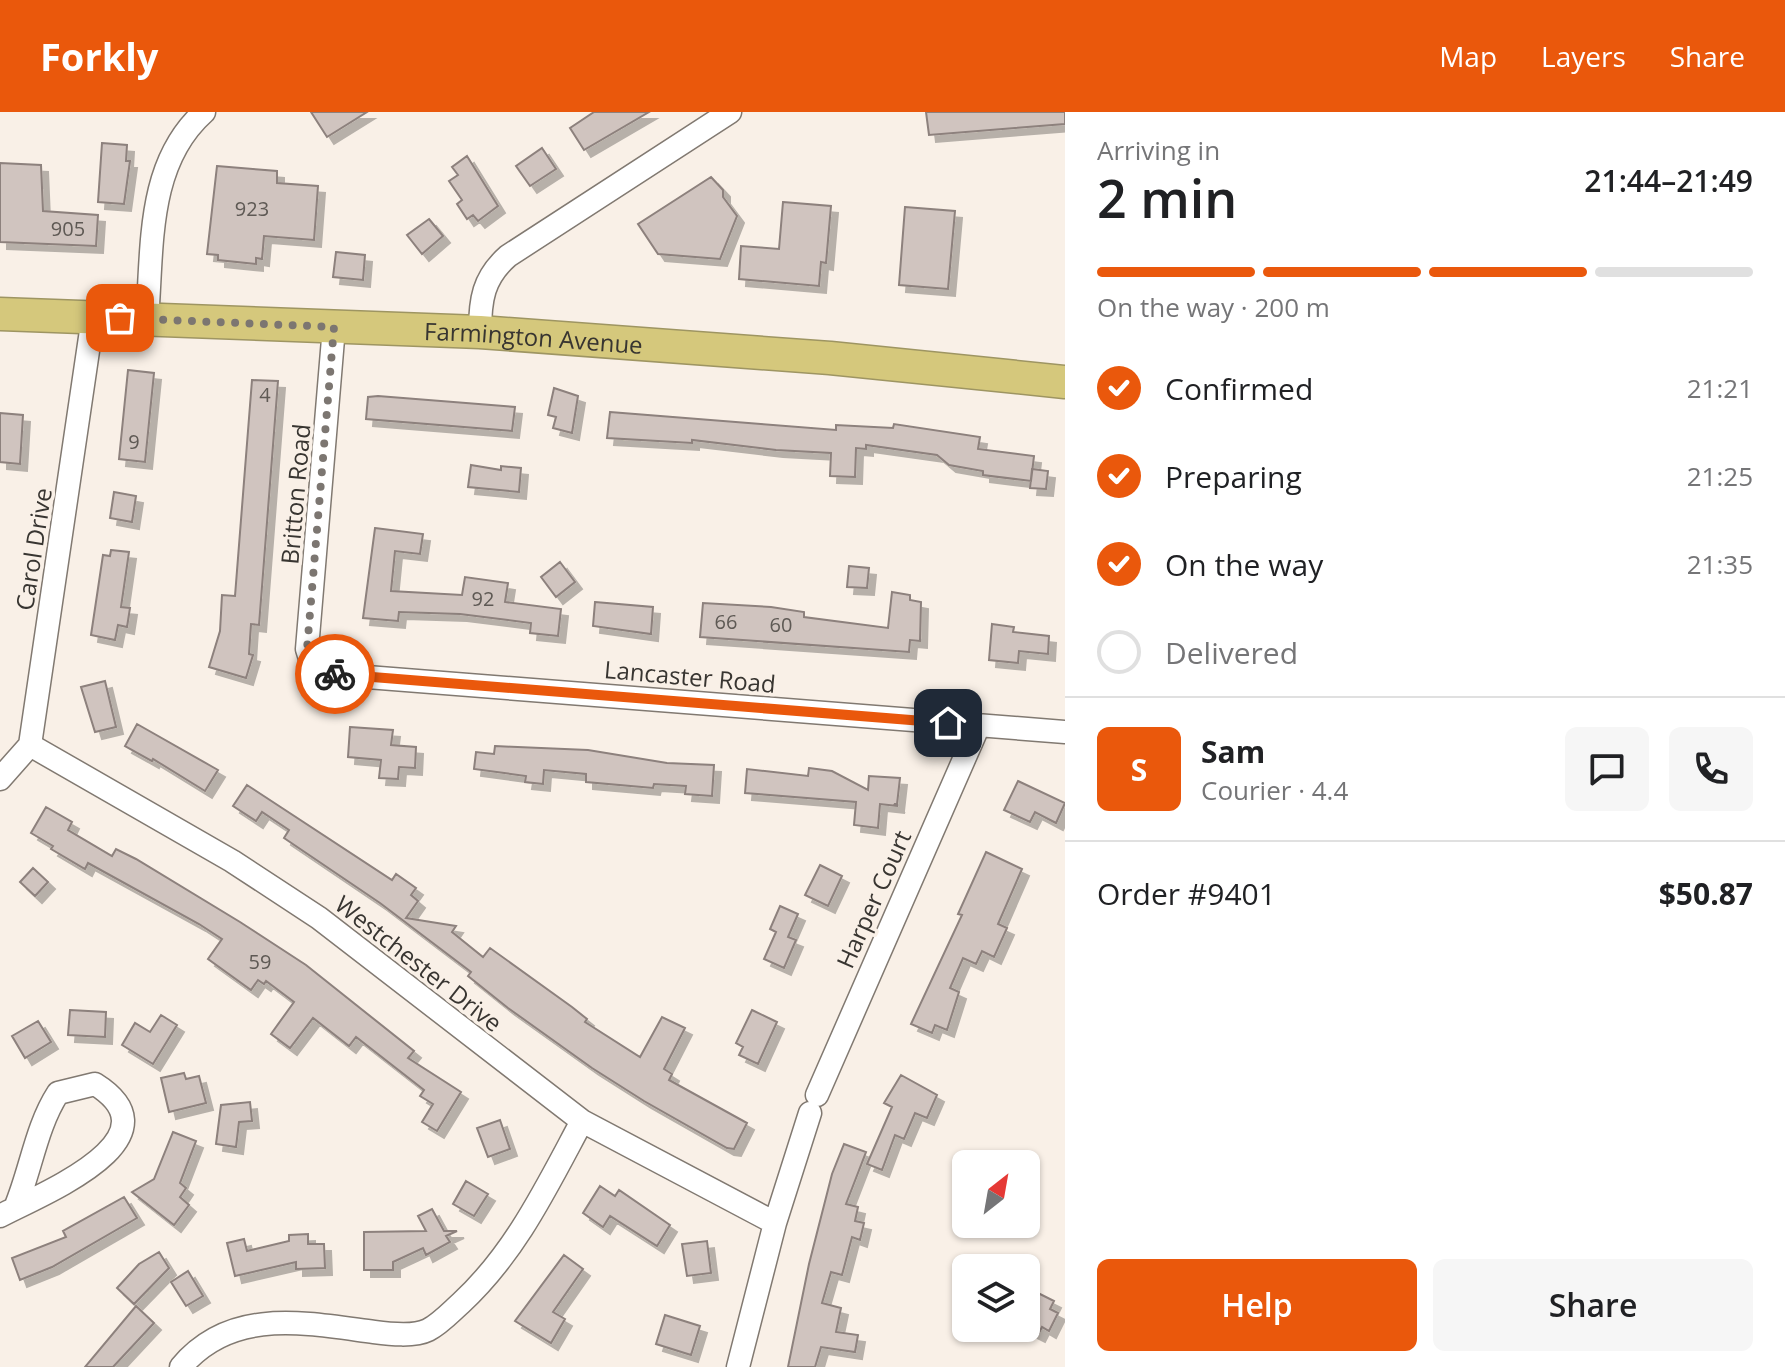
<!DOCTYPE html>
<meta charset="utf-8">
<style>
body{margin:0;font-family:"Open Sans",sans-serif;background:#f6f6f6;color:#202124;height:100vh;display:flex;flex-direction:column;font-size:30px;white-space:nowrap}
*{box-sizing:border-box;margin:0}
p{font-size:26px;color:#757577}
.icon{flex:none;width:44px;height:44px;fill:none;stroke:currentColor;stroke-width:2;stroke-linecap:round;stroke-linejoin:round}
.map{position:relative;flex:1;overflow:hidden}
.details{display:flex;flex-direction:column;background:#fff;width:720px}
.details>*{flex:none}
.needle{width:52px;rotate:31deg}
.fabs{position:absolute;left:952px;top:1038px;display:grid;gap:16px}
.fabs a{display:grid;place-items:center;width:88px;height:88px;border-radius:12px;background:#fff;box-shadow:0 2px 6px #0004;font-size:40px}
.pin{position:absolute;display:grid;place-items:center;width:68px;height:68px;color:#fff;margin:-34px;border-radius:16px;box-shadow:0 4px 12px #0006}
.courier{position:absolute;display:grid;place-items:center;width:80px;height:80px;margin:-40px;border:6px solid #ea580c;border-radius:50%;background:#fff;color:#222;box-shadow:0 2px 10px #0007}
.summary em{font-style:normal;font-weight:600}
.summary div{display:flex;flex-direction:column-reverse}
.summary{display:flex;align-items:center;justify-content:space-between;height:136px;padding:0 32px}
h1{font-size:52px;font-weight:600;line-height:60px}
.bar{display:grid;grid-template-columns:repeat(4,1fr);gap:12px 8px;align-content:center;height:96px;padding:0 32px}
.bar i{height:10px;border-radius:6px;background:#e0e0e0}
.bar .active{background:#ea580c}
.bar p{grid-column:span 4}
.line{display:flex;align-items:center;gap:20px;padding:0 32px;border-top:2px solid #e0e0e0}
.line div{flex:1}
.round{display:grid;place-items:center;flex:none;width:84px;height:84px;border-radius:12px;background:#f6f6f6}
ol{padding:0 32px;list-style:none}
li{display:flex;align-items:center;gap:24px;height:88px}
li p{margin-inline-start:auto}
li .icon{padding:8px;border-radius:50%;background:#ea580c;color:#fff;stroke-width:4}
li:last-child{color:#757577}
li i{width:44px;height:44px;border:4px solid #e0e0e0;border-radius:50%}
.cta{display:flex;gap:16px;margin-top:auto;padding:16px 32px}
.cta a{flex:1;height:92px;border-radius:12px;background:#ea580c;color:#fff;font-size:32px;font-weight:600;line-height:92px;text-align:center}
.cta a+a{background:#f6f6f6;color:#202124}
header{display:flex;align-items:center;gap:48px;box-sizing:border-box;height:112px;padding:0 40px;background:#ea580c;color:#fff}
header strong{font-size:38px}
nav{display:flex;gap:44px;margin-inline-start:auto;font-size:28px}
main{display:flex;flex:1;min-height:0}
.map>svg:first-child{display:block}
.building{fill:#d0c4bf;stroke:#8d817d;stroke-width:2;filter:url(#shadow)}
.lines{fill:none;stroke-linecap:round;stroke-linejoin:round}
.minor-casing{stroke:#817971;stroke-width:25}
.highway-casing{stroke:#9e9562;stroke-width:35}
.minor{stroke:#fff;stroke-width:22}
.highway{stroke:#d5c87c;stroke-width:32}
.done{stroke:#7c7671;stroke-width:8;stroke-dasharray:0 14.4}
.route{stroke:#ea580c;stroke-width:10}
.labels{text-anchor:middle;dominant-baseline:central;stroke-width:7;stroke-linejoin:round;paint-order:stroke}
.number-label{font-size:20px;fill:#5e5954}
.street-label{font-size:24px;fill:#383531;stroke:#f9f0e7}
</style>
<header>
<strong>Forkly</strong>
<nav><a>Map</a><a>Layers</a><a>Share</a></nav>
</header>
<main>
<div class="map">
<svg width="1065" height="1255" viewBox="0 0 1065 1255">
<defs>
<filter id="shadow"><feDropShadow dx="7" dy="7" stdDeviation="0" flood-color="#0004"/></filter>
</defs>
<rect width="100%" height="100%" fill="#f9f0e7"/>
<path class="building" d="M311 0H367L327 25Z
M594 0H649L584 38 570 16Z
M926 0H1065V12L929 23Z
M102 31 127 33 126 49H130L124 92 98 90Z
M542 36 556 57 530 74 516 54Z
M467 44 498 94 478 109 473 103 467 107 457 92 462 88 449 69 458 63 452 55Z
M0 51 41 53 43 99 98 103 96 134 0 130Z
M217 54 277 59V71L318 74 314 128 264 124 262 147 256 146V152L218 148V143L207 142Z
M711 65 723 78V85L737 104 720 147 658 142 638 112Z
M783 90 831 94 826 151 821 150 819 174 739 167 741 134 779 137Z
M905 95 955 99 948 177 899 173Z
M429 107 443 124 422 142 407 123Z
M336 140 365 143 363 168 333 165Z
M128 258 154 261 145 350 119 347Z
M252 268 278 269 259 513 251 512 249 542 253 543 246 566 209 555 220 519 222 483 235 484Z
M554 276 578 284 572 321 553 316 556 305 548 303Z
M378 284 515 295 512 319 366 307 368 285Z
M610 300 836 318V313L893 316 894 312 980 325 978 337 1034 344 1031 369 983 363V359L949 353 937 343 866 333V337L856 336 855 365 830 364 831 341 776 338 692 328V331L607 326Z
M0 301 23 303 20 352 0 350Z
M471 353 501 358V354L521 356 519 380 468 375Z
M1032 357 1048 359 1046 377 1030 376Z
M114 380 136 384 132 410 110 406Z
M375 416 423 422 420 442 395 439 391 479 462 483 465 465 508 471 505 490 561 497 558 524 530 521 531 511 460 502 399 500 398 509 363 506Z
M111 438 129 440 121 495 130 496 127 515 118 513 115 528 91 523 103 443 110 444Z
M560 450 575 470 556 485 541 465Z
M849 454 869 456 867 476 847 475Z
M892 480 910 483V488L921 490 920 529 910 528 909 540 700 525 703 491 771 495 804 500V505L888 516Z
M595 490 653 495 651 522 593 514Z
M992 512 1014 515 1013 520 1049 524 1048 542 1019 539 1018 551 989 548Z
M105 569 116 615 95 620 81 575Z
M137 612 218 658 205 679 153 647 152 649 125 634Z
M350 615 393 618 391 633 416 635 415 656 399 655 398 667 379 666 381 648 348 645Z
M495 634 588 638 667 651 714 653 712 684 685 682 686 674 654 672 653 676 586 670V662L544 658 543 672 525 670 526 664 474 657 476 640 494 642Z
M809 656 832 659 868 678 869 664 900 666 897 692H894L898 694 880 692 878 716 854 713 856 690 745 681 747 657 808 664Z
M1018 669 1065 691 1056 711 1035 700 1030 710 1004 698Z
M247 673 392 768 396 762 416 776 411 783 418 789 406 806 456 814 452 820 483 845 490 836 572 895 587 907 585 910 640 945 662 905 685 916 664 957 672 962 669 968 747 1011 734 1037 727 1036 644 989 592 956 508 896 468 864 471 860 380 791 284 726 289 718 262 700 256 709 233 694Z
M46 695 72 710 68 718 112 744 116 737 136 747 240 810 306 853 414 939 408 946 461 980 437 1019 422 1010 433 992 420 984 424 978 356 925 349 934 313 906 290 936 271 922 294 890 266 869 264 872 258 868 251 878 208 847 222 827 199 812 88 751 85 757 51 737 53 734 31 721Z
M986 740 1022 757 998 812 1007 816 994 845 982 839 976 852 963 846 950 876 959 880 947 918 935 913 932 921 911 912 962 803 958 802Z
M820 753 842 764 828 794 805 783Z
M33 756 48 770 35 784 20 770Z
M780 794 798 802 788 825 796 828 784 856 764 847 776 820 770 817Z
M70 898 106 900 105 925 68 923Z
M752 898 777 910 758 952 739 943 743 935 736 931Z
M161 903 177 913 153 952 122 933 135 911 150 920Z
M38 909 51 930 25 946 12 924Z
M184 961 186 967 199 964 206 991 169 1000 161 966Z
M901 963 937 983 927 1006 915 1001 904 1027 895 1023 882 1058 867 1052 892 995 884 991Z
M250 990 252 1009 239 1010 236 1035 216 1032 221 993Z
M500 1008 510 1037 488 1045 477 1016Z
M173 1020 196 1029 180 1071 186 1076 180 1085 189 1093 174 1113 132 1080 154 1067Z
M844 1032 866 1040 846 1092 858 1095 855 1109 864 1111 860 1128 852 1125 842 1163 831 1160 822 1191 841 1196 836 1220 858 1223 855 1240 821 1235 815 1255H788L809 1152 832 1062Z
M466 1069 488 1082 474 1104 453 1092Z
M600 1074 615 1084 619 1078 670 1113 657 1134 610 1104 603 1115 583 1101Z
M124 1085 137 1106 52 1155 20 1168 12 1146 66 1125 63 1119Z
M432 1097 444 1119H457L446 1124 450 1130 426 1143 423 1136 393 1150V1158H364V1120L426 1119 418 1104Z
M308 1122V1132H324L325 1156 296 1157V1150L235 1164 227 1131 244 1127 247 1139 289 1129V1123Z
M707 1129 711 1161 687 1164 682 1132Z
M159 1140 169 1156 134 1192 117 1176 139 1152Z
M564 1143 583 1157 553 1200 565 1207 551 1231 515 1209Z
M188 1159 203 1184 186 1194 171 1170Z
M1026 1175 1054 1189 1050 1197 1058 1201 1049 1219 1042 1215 1038 1223 1026 1217Z
M136 1194 154 1211 113 1255H85Z
M665 1203 700 1214 691 1243 656 1232Z"/>
<g class="lines">
<defs>
<path id="minor" d="M147 207C153 135 146 52 204 0
M334 215 307 537 312 553 329 562 1065 620
M480 220C480 188 483 166 508 144L730 0
M30 633 232 749 319 806 582 1009 775 1111
M0 667 30 633 93 205
M817 983 979 613
M0 1104C39 1083 183 1027 95 972L58 981C36 1015 31 1058 15 1096
M181 1255C231 1195 305 1211 374 1220 389 1222 414 1225 428 1218 440 1212 451 1200 461 1191 516 1140 547 1074 582 1009
M738 1255 775 1111 810 1001"/>
<g id="highway">
<path id="s1" d="M0 202 480 220 830 246 1065 270"/>
</g>
</defs>
<use href="#minor" class="minor-casing"/>
<use href="#highway" class="highway-casing"/>
<use href="#minor" class="minor"/>
<use href="#highway" class="highway"/>
</g>
<g class="lines">
<path class="done" d="M120 206 334 215 307 537 312 553 335 562"/>
<path class="route" d="M335 562 948 611"/>
</g>
<g class="labels">
<g class="number-label">
<text x="252" y="96">923</text>
<text x="68" y="116">905</text>
<text x="265" y="282">4</text>
<text x="134" y="329">9</text>
<text x="483" y="486">92</text>
<text x="726" y="509">66</text>
<text x="781" y="512">60</text>
<text x="260" y="849">59</text>
</g>
<g class="street-label">
<text stroke="none"><textPath href="#s1" startOffset="534">Farmington Avenue</textPath></text>
<text transform="translate(295 382) rotate(-85)">Britton Road</text>
<text transform="translate(33 437) rotate(-81)">Carol Drive</text>
<text transform="translate(690 564) rotate(5)">Lancaster Road</text>
<text transform="translate(873 787) rotate(-66)">Harper Court</text>
<text transform="translate(419 851) rotate(38)">Westchester Drive</text>
</g>
</g>
</svg>
<div class="fabs">
<a><svg class="needle" viewBox="-14 -14 28 28"><path d="M0-13l5 13h-10z" fill="#e53935"/><path d="M0 13l5-13h-10z" fill="#757577"/></svg></a>
<a><svg class="icon" aria-label="layers" viewBox="0 0 24 24"><path d="M12 4l9 5-9 5-9-5zM3 14l9 5 9-5"/></svg></a>
</div>
<div class="pin" style="left:120px;top:206px;background:#ea580c"><svg class="icon" aria-label="bag" viewBox="0 0 24 24"><path d="M5 8h14l-1 12H6zM9 8a3 3 0 0 1 6 0"/></svg></div>
<div class="pin" style="left:948px;top:611px;background:#1f2937"><svg class="icon" aria-label="home" viewBox="0 0 24 24"><path d="M3 11l9-7 9 7M6 9v11h12V9"/></svg></div>
<div class="courier" style="left:335px;top:562px"><svg class="icon" aria-label="bike" viewBox="0 0 24 24"><circle cx="6" cy="16" r="4"/><circle cx="18" cy="16" r="4"/><path d="M6 16l4-8h5l3 8M10 8l3 8H6M13 5h3"/></svg></div>
</div>
<section class="details">
<div class="summary"><div><h1>2 min</h1><p>Arriving in</p></div><em>21:44–21:49</em></div>
<div class="bar"><i class="active"></i><i class="active"></i><i class="active"></i><i></i><p>On the way · 200 m</p></div>
<ol>
<li><svg class="icon" aria-label="check" viewBox="0 0 24 24"><path d="M5 12l5 5 9-10"/></svg>Confirmed<p>21:21</p></li>
<li><svg class="icon" aria-label="check" viewBox="0 0 24 24"><path d="M5 12l5 5 9-10"/></svg>Preparing<p>21:25</p></li>
<li><svg class="icon" aria-label="check" viewBox="0 0 24 24"><path d="M5 12l5 5 9-10"/></svg>On the way<p>21:35</p></li>
<li><i></i>Delivered</li>
</ol>
<div class="line" style="height:144px"><b class="round" style="background:#ea580c;color:#fff">S</b><div><b>Sam</b><p>Courier · 4.4</p></div><a class="round"><svg class="icon" aria-label="chat" viewBox="0 0 24 24"><path d="M4 5h16v11H9l-5 4z"/></svg></a><a class="round"><svg class="icon" aria-label="phone" viewBox="0 0 24 24"><path d="M5 4h4l2 5-3 2q2 4 5 5l2-3 5 2v4C11 20 4 13 5 4z"/></svg></a></div>
<div class="line" style="height:104px"><div>Order #9401</div><b>$50.87</b></div>
<div class="cta"><a>Help</a><a>Share</a></div>
</section>
</main>
